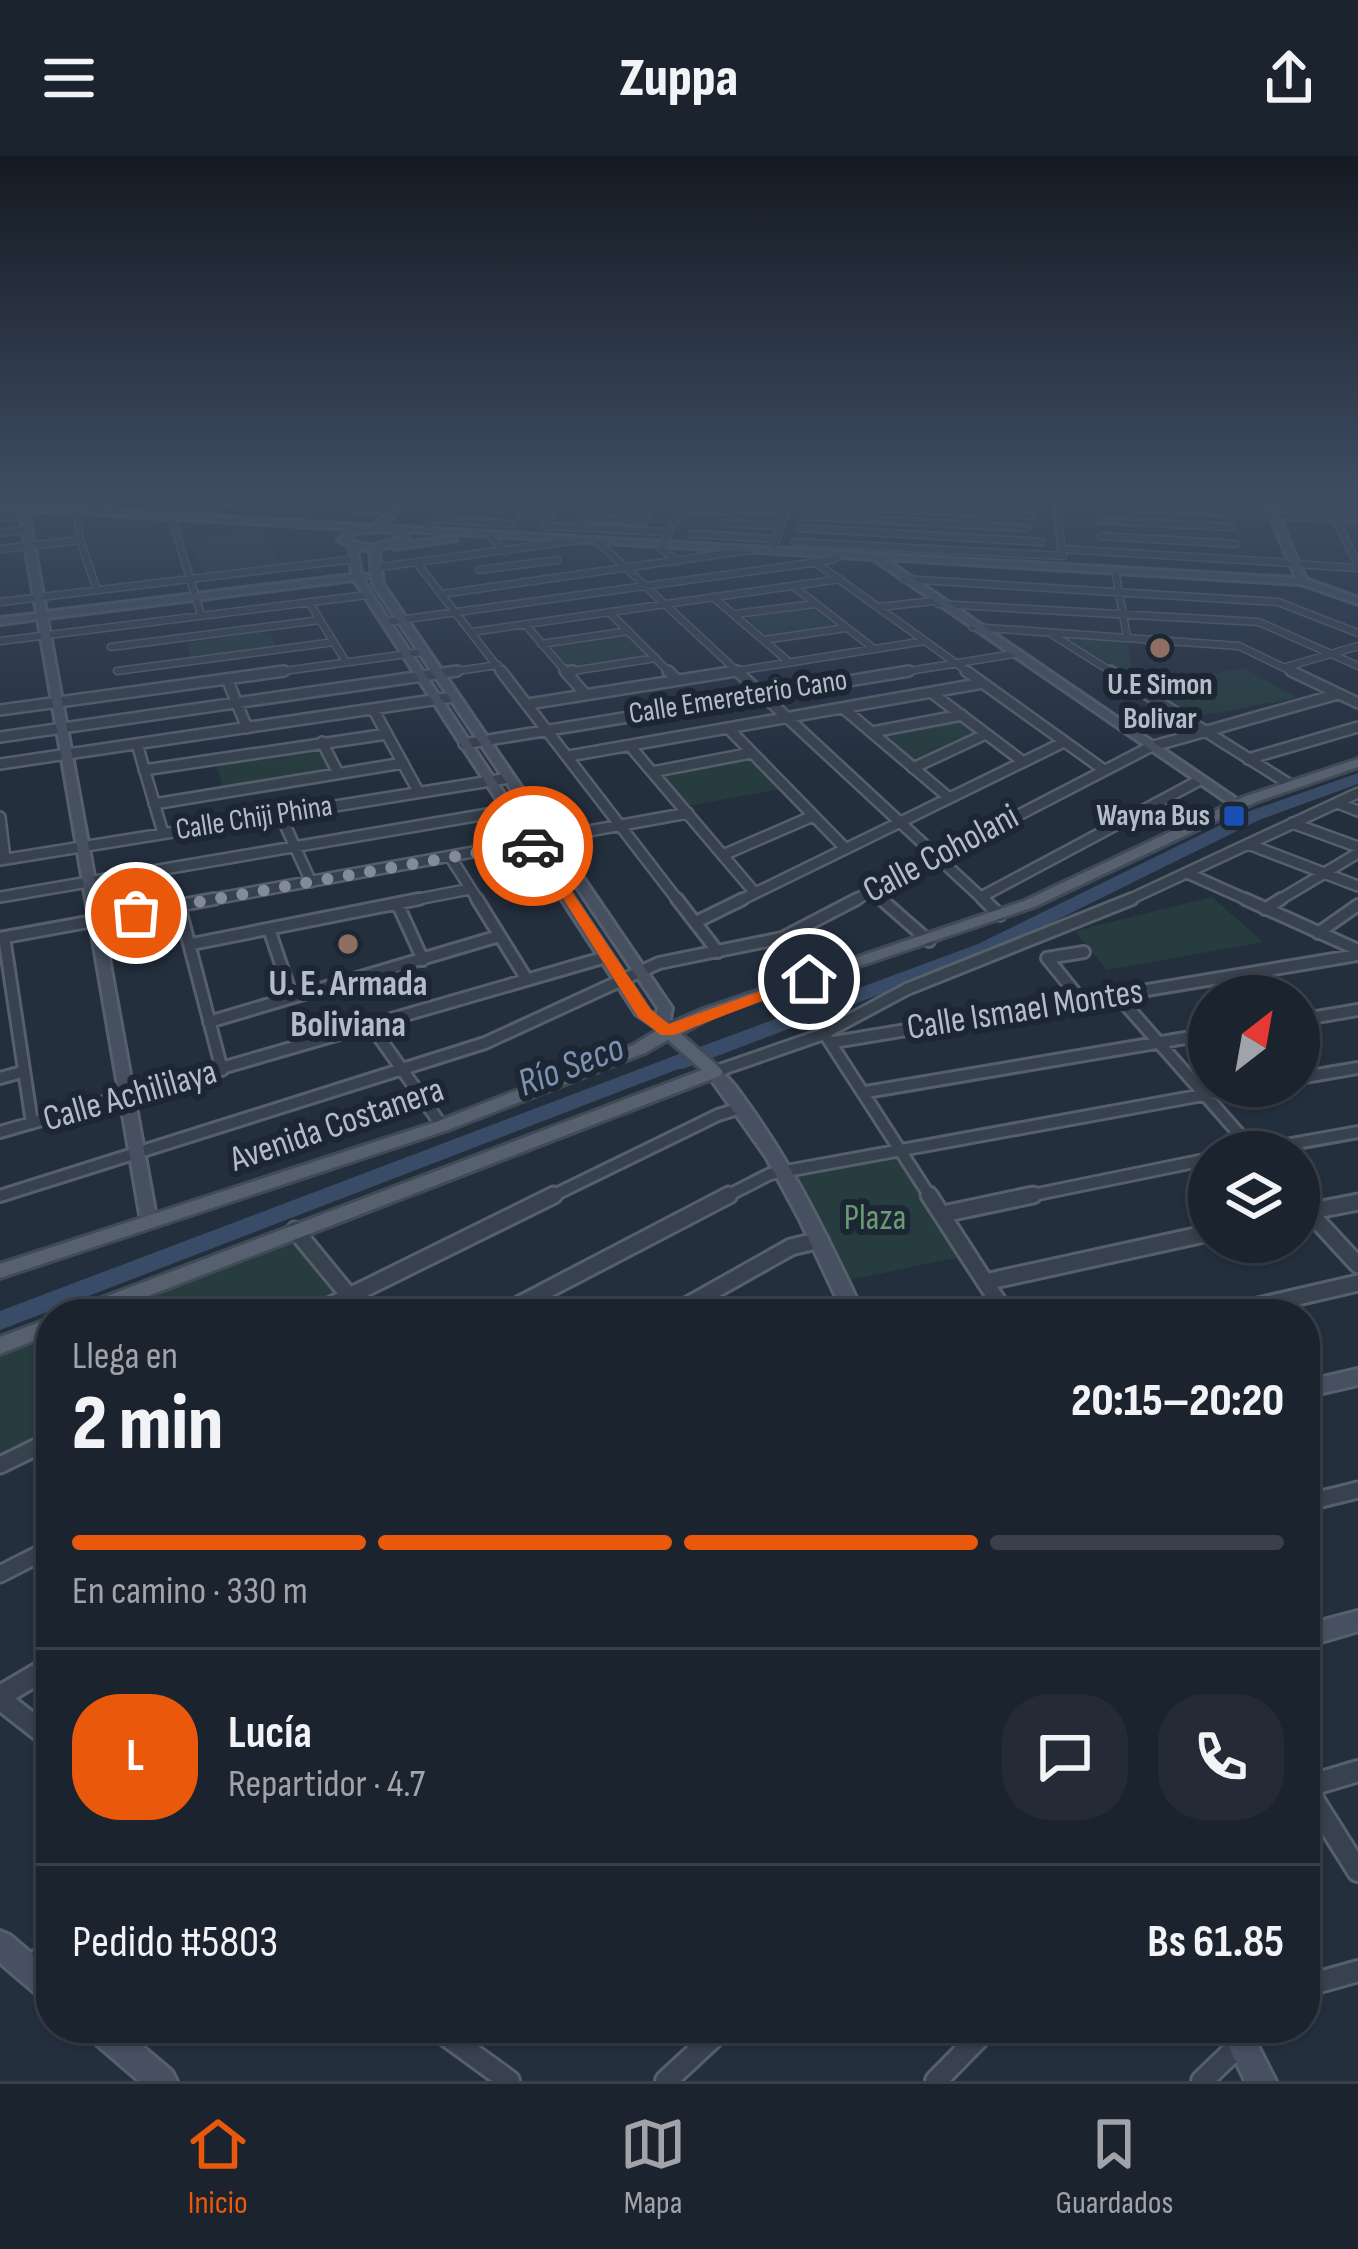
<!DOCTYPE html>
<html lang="es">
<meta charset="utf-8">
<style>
body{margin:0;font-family:"Sofia Sans Condensed",sans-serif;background:#242b36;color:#f1f3f6;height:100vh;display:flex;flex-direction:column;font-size:45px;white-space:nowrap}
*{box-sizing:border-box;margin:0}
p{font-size:39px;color:#a0a4aa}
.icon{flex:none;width:66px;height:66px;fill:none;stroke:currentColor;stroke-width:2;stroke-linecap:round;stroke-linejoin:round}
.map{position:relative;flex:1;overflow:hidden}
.sheet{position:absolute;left:36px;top:1143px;width:1284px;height:744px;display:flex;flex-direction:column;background:#1b232e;border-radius:48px;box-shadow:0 3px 9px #0004,0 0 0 3px #39404a}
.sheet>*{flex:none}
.needle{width:78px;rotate:31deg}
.buttons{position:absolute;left:1188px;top:819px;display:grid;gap:24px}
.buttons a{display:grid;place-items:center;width:132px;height:132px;border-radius:50%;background:#1b232e;box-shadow:0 3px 9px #0004,0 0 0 3px #39404a;font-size:60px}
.pin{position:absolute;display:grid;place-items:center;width:102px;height:102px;color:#fff;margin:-51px;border:6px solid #fff;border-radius:50%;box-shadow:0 3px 12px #0007}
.courier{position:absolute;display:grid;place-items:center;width:120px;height:120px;margin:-60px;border:9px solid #ea580c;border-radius:50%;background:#fff;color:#222;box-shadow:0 3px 15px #0007}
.summary em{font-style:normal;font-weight:800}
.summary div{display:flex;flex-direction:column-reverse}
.summary{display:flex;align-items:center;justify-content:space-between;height:204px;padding:0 36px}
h1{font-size:78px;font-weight:800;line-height:90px}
.bar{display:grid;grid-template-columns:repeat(4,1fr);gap:18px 12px;align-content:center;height:144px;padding:0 36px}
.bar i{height:15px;border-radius:9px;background:#39404a}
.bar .active{background:#ea580c}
.bar p{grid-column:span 4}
.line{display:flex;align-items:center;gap:30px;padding:0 36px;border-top:3px solid #39404a}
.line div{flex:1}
.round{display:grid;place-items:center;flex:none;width:126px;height:126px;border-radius:48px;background:#242b36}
header{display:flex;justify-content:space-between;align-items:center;height:156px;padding:0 36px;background:#1b232e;font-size:54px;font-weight:800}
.tabs{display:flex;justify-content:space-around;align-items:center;height:168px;border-top:3px solid #39404a;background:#1b232e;font-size:33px;color:#a0a4aa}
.tabs a{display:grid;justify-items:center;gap:6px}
.tabs .active{color:#ea580c}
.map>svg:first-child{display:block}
.green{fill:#263c3f}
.water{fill:#394c67}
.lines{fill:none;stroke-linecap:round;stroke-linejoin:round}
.river{fill:#394c67;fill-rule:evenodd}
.street-far4-casing{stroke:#565f6c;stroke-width:9}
.street-far3-casing{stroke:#565f6c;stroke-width:14}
.street-far2-casing{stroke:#565f6c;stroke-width:16}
.street-far1-casing{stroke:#565f6c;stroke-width:21}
.street-casing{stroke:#565f6c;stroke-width:26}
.secondary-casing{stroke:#565f6c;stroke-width:6}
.primary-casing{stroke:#414a57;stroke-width:6}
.street-far4{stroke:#38414e;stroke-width:6}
.street-far3{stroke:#38414e;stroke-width:9}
.street-far2{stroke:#38414e;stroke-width:10}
.street-far1{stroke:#38414e;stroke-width:15}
.street{stroke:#38414e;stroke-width:20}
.secondary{fill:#465061;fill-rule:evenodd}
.primary{fill:#56606e;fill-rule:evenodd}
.route{fill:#ea580c}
.done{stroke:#828b98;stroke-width:12;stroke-dasharray:0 21.6}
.education-dot{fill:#8d6e63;stroke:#1d2633;stroke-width:4.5}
.transit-dot{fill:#1a4fb4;stroke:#1d2633;stroke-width:4.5}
.labels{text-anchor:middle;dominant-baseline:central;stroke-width:12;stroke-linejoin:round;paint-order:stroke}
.far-poi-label{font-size:30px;font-weight:bold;fill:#b4bcc9;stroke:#1d2633}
.far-street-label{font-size:30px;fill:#b4bcc9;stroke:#1d2633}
.street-label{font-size:36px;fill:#b4bcc9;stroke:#1d2633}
.poi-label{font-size:36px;font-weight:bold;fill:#b4bcc9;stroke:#1d2633}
.park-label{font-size:36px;fill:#6b9a76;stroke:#1d2633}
.water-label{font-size:39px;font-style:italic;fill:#7c92b1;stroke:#1d2633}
</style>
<header><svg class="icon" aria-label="menu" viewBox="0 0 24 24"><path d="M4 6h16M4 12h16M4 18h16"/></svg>Zuppa<svg class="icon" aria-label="share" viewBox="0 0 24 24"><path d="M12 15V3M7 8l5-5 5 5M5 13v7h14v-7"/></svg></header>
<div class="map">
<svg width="1358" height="1925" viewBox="0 0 1358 1925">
<rect width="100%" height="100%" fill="#242f3e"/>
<path class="green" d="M261 374 281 409 204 418 188 383Z
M811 451 836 471 770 482 746 461Z
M262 476 270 477 276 491 198 503 191 502 187 487Z
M628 477 653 501 570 513 549 489Z
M1063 481 1128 485 1133 524H1130Z
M1244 512 1297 542 1193 561 1144 530Z
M961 562 981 577 916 607 879 578Z
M320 589 334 616 225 635 215 606Z
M746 599 780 633 688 650 658 615Z
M1212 741 1263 786 1107 814 1075 775Z
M894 998 960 1101 848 1124 792 1018Z
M290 1083 334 1139 295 1158H101Z
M51 1178V1276L0 1300V1199Z"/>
<path class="water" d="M682 897 694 907 0 1174V1155Z"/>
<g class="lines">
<path class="river" d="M1358 617V628L1259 664 992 796 683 913H667L664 908 667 903 978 788 1247 656Z"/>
<defs>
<path id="street-far4" d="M143 341 395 355
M460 341 529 345
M666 341 1030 360
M879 341 1024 348
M1164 341 1268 346
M1324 341 1358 409
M1051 342 1057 348 1062 398
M563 344 683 351
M1057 348 1358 364
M731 353 786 356 772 395
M682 354 729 356
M77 355 80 384 97 434
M91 357 116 341
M519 358 551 360
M171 360 201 459
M804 360 1027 372
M0 362 22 360
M580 362 644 366 649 358 586 354
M437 363 511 368
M1099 364 1231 371
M724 367 781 370
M544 370 667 376
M800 372 1042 386
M425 374 456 341
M0 377 25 374
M692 378 776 383
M490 380 506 396
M1101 380 1236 388
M597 385 740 518
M795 386 1063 400
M0 393 80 384
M1062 393 1294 407
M678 406 660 392 685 347
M815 406 971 518
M417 407 503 518
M1295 408 1358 412
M373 412 578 384
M479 414 557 404
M1115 414 1127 481
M904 423 1278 446 1358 477
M793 430 873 492
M442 438 749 394
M713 441 789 506
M0 446 355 403
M309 446 346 506
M938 448 1259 466 1358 510
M879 451 934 445
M609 456 671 518
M735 458 815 448
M385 466 832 404 839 399
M525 468 568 518
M972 471 1239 490 1297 518
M472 476 840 423
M1053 479 1115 518
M764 484 846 472
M0 485 367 439
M541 488 629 475
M111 491 320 464
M1286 511 1358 490
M117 515 334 486
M566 516 656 502
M262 518 422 496
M436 518 498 509
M717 518 925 485
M891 518 1013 498"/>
<path id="street-far3" d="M501 515 679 746
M565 515 586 539
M668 515 677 524
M737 515 986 746
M966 515 1104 614
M1110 515 1289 628
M1291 515 1358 547
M566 516 573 515
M227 523 247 572
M932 537 1022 605
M528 548 736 515
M843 552 948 641
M373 553 418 635
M0 554 284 515
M728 572 843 690
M872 576 962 559
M0 581 457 515
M322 586 338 617
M137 588 163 677
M464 588 909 515
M630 590 755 737
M569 600 983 527
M1248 603 1358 571
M0 608 453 541
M913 612 986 578
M144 614 387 578
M652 616 751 597
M1338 647 1358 655
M154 648 403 607
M280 658 311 726
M0 661 5 703
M1292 667 1358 691
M1248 688 1358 730
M723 699 813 660
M451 702 479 746
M0 704 509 622
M1187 717 1252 746
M871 734 885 746
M0 741 528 651
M981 741 1198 625
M197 746 688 657
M403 746 470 733
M737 746 1064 586
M851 746 1150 591 1338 538
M1124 746 1358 637
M1276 746 1358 697"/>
<path id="street-far2" d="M477 743 526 822
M677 743 718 796
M881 743 929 785
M983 743 1000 759
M1245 743 1358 794
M179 749 222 914
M398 749 423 804
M1265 753 1281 743
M696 766 743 743
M269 773 292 841
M1318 777 1358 749
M4 781 32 967
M0 782 214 743
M192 788 419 743
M1117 839 1255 996
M1082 845 1047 802 1084 796
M1299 864 1358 854
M209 866 499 780
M372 871 442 970
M828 883 931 1042
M834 886 1358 799
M714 916 821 879 907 833 1132 743
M0 922 22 916
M1299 922 1358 912
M866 936 1209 878
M0 976 606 801
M1252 995 1358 976
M0 1040 485 887 659 807 782 782 857 743
M548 1042 718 959 744 951
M723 1042 770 1018 1252 930
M1018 1042 1209 1003"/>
<path id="street-far1" d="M929 1039 1006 1158
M1299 1045 1358 1109
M1306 1056 1358 1046
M943 1058 1033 1039
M295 1074 364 1158
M985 1126 1209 1077
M313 1158 554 1039
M501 1158 729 1039
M672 1158 791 1091 820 1084
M1224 1158 1358 1127
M0 1309 51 1284
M1305 1347 1358 1334
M0 1418 51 1392"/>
<path id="street" d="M0 1540 51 1510
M0 1543 51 1583
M1305 1631 1358 1715
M1305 1631 1358 1615
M27 1811 51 1796
M1305 1830 1358 1815
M436 1872 509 1925
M666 1925 723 1872
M936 1925 988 1872
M1202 1925 1229 1899 1243 1893"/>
<path id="secondary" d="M405 341H413L383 370 1296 422 1262 341H1270L1306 423 1358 442V448L1301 428 885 403 1241 646V652L1237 653 873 403 406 375 409 383 402 387 453 381 457 384 395 393 391 390 379 394 383 428 672 852 669 869 676 875 668 880 636 858 354 424 47 462 157 1066 154 1070H142L38 463 0 468V462L37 458 19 354 0 352V348L373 370ZM28 354 350 373 338 385 350 390 352 419 46 456ZM386 375 399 379 400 382 371 390 348 384 355 377ZM357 392 370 395 373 428 658 852 656 860 649 855 372 439 363 423 373 420 361 418Z
M714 911C729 919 741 938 751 952 797 1016 830 1087 864 1158H844L800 1064 766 1001 706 916Z
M1358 1213V1229L1305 1241V1225Z
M1358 1455V1475L1305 1491V1469Z
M0 1775 10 1779 51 1814V1846L41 1842 0 1807Z
M85 1872H121L172 1915 177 1925H139L89 1882Z
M1220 1872H1249L1276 1925H1245Z"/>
<path id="primary" d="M1358 603V611L1256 646 1034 751 715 859 681 878 720 912 723 916 720 920 101 1158H70L73 1153 702 914 668 884 645 897 448 974 0 1122V1108L436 966 633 889 662 871 703 853 1024 745 1246 640Z
M51 1162V1178L0 1198V1181Z"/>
</defs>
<use href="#street-far4" class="street-far4-casing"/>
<use href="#street-far3" class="street-far3-casing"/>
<use href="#street-far2" class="street-far2-casing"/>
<use href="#street-far1" class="street-far1-casing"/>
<use href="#street" class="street-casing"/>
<use href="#secondary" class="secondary-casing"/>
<use href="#primary" class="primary-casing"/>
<use href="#street-far4" class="street-far4"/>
<use href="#street-far3" class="street-far3"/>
<use href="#street-far2" class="street-far2"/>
<use href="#street-far1" class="street-far1"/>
<use href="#street" class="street"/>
<use href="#secondary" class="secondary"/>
<use href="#primary" class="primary"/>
</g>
<linearGradient id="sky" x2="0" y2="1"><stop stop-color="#141a22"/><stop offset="0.56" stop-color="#3f4d63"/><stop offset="1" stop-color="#3f4d63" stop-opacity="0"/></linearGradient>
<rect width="1358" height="610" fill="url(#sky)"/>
<path class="route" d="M528 687H539L651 854 669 868 803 820 818 823 674 879H661L638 861Z"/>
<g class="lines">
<path class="done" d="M136 757 531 687 533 690"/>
</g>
<g class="education-dot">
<circle cx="1160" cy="492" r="12"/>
<circle cx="348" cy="788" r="12"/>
</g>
<rect class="transit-dot" x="1222" y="648" width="24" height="24" rx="6"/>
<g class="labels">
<g class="far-poi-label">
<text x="1160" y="529">U.E Simon<tspan x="1160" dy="34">Bolivar</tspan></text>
<text x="1210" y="660" text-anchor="end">Wayna Bus</text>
</g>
<g class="far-street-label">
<text transform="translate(738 541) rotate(-9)">Calle Emereterio Cano</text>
<text transform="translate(254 662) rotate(-9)">Calle Chiji Phina</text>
</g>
<g class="street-label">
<text transform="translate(941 698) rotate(-28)">Calle Coholani</text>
<text transform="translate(1025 854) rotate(-9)">Calle Ismael Montes</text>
<text transform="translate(130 940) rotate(-16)">Calle Achililaya</text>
<text transform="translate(337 969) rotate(-19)">Avenida Costanera</text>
</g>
<g class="poi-label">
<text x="348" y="828">U. E. Armada<tspan x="348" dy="41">Boliviana</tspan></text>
</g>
<g class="park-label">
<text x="875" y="1062">Plaza</text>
</g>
<g class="water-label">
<text transform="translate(571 910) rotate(-21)">Río Seco</text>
</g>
</g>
</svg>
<div class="buttons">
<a><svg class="needle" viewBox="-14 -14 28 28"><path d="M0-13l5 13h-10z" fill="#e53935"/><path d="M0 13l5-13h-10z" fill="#a0a4aa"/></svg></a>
<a><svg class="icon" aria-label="layers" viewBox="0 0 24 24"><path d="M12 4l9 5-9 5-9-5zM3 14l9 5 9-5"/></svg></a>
</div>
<div class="pin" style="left:136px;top:757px;background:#ea580c"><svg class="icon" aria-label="bag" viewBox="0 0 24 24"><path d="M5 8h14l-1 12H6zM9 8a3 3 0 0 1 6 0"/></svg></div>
<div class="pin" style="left:809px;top:823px;background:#1f2937"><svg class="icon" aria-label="home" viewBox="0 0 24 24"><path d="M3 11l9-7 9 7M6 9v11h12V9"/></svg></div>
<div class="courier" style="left:533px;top:690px"><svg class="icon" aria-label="car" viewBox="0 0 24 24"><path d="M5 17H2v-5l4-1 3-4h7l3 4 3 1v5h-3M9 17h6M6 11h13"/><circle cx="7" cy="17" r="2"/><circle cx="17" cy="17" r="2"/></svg></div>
<section class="sheet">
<div class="summary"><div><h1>2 min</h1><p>Llega en</p></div><em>20:15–20:20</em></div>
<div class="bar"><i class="active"></i><i class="active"></i><i class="active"></i><i></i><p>En camino · 330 m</p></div>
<div class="line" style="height:216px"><b class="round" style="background:#ea580c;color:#fff">L</b><div><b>Lucía</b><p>Repartidor · 4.7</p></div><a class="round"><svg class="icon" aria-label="chat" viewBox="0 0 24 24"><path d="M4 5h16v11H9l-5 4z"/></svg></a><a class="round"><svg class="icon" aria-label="phone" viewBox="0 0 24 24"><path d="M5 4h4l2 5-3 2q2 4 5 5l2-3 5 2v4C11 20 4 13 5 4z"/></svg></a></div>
<div class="line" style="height:156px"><div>Pedido #5803</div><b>Bs 61.85</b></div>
</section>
</div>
<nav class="tabs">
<a class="active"><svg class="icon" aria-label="home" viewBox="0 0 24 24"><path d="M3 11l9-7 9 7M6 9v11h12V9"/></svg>Inicio</a>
<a><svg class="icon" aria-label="map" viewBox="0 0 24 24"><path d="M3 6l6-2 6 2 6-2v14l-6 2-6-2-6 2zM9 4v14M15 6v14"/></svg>Mapa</a>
<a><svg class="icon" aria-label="saved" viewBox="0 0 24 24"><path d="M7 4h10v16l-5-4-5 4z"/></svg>Guardados</a>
</nav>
